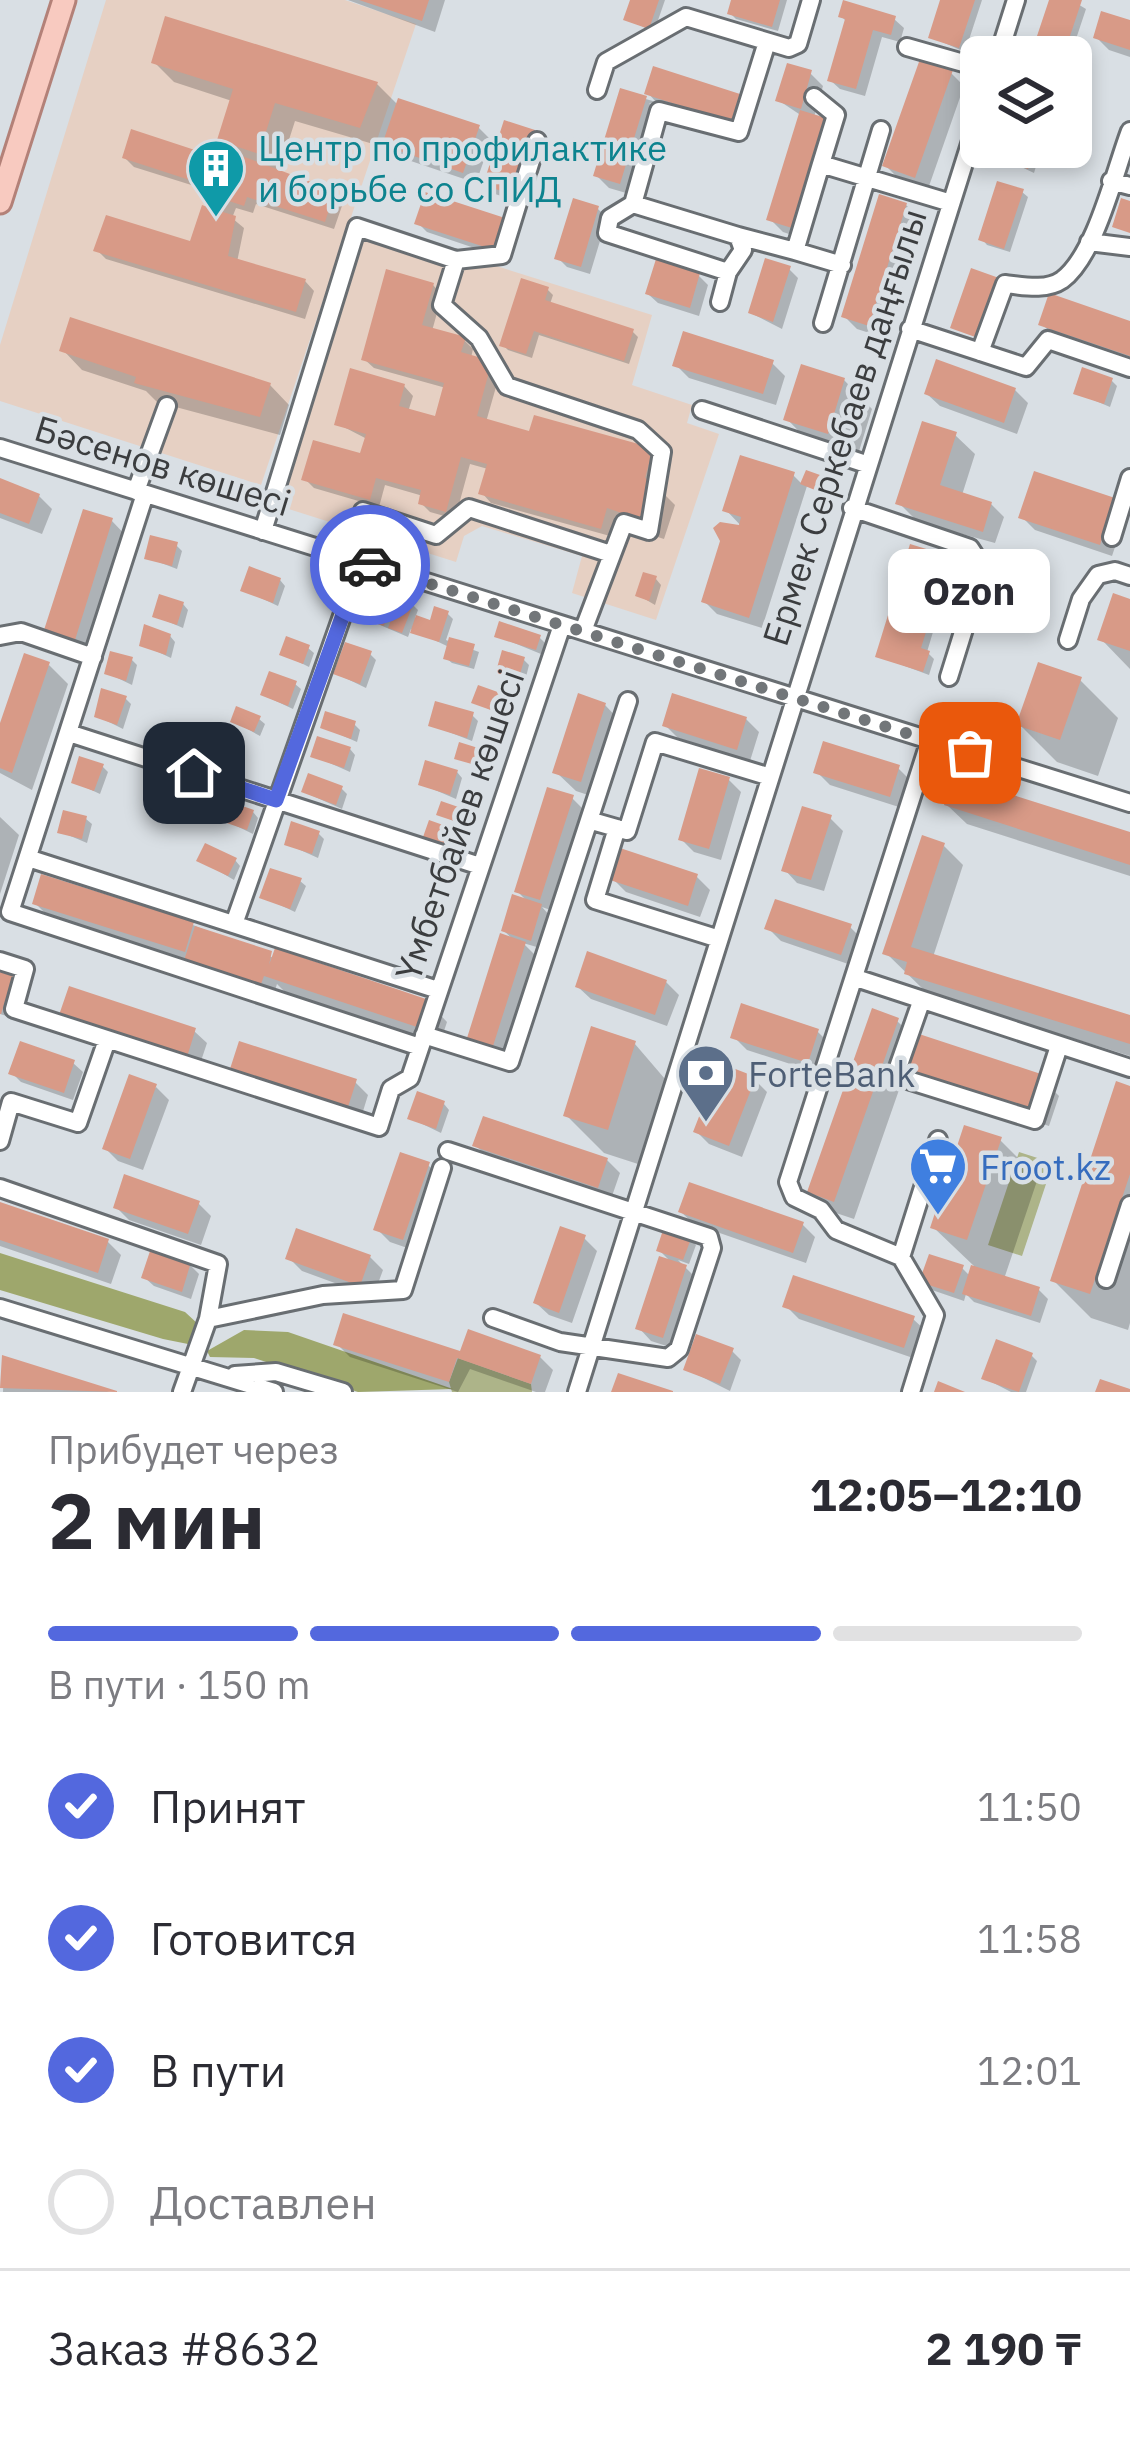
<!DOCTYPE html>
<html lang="ru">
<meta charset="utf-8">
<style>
body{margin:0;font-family:"IBM Plex Sans",sans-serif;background:#f2f2f3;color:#2b2b33;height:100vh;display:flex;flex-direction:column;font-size:45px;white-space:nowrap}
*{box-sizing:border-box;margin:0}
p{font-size:39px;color:#7c7c81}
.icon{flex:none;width:66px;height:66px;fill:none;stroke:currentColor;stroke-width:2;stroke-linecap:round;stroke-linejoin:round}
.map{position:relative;height:1392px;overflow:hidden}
.drawer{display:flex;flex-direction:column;background:#fff;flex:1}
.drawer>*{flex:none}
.controls{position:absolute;left:960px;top:36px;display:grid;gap:24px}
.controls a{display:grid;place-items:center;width:132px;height:132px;border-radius:18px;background:#fff;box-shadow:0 6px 18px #0003;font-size:60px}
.pin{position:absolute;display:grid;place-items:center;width:102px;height:102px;color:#fff;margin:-51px;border-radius:24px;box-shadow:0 6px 18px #0006}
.courier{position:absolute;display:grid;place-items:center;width:120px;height:120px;margin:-60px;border:9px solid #5368de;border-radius:50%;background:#fff;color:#222;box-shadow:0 3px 15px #0007}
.bubble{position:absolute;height:84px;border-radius:18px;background:#fff;box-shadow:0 6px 18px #0003;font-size:39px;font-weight:800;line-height:84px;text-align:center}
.headline em{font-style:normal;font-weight:800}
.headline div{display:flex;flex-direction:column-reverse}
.headline{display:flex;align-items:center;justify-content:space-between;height:204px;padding:0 48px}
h1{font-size:78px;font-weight:800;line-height:90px}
.bar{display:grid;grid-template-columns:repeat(4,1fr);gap:18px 12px;align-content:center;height:144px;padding:0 48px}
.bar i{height:15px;border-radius:9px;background:#e1e1e2}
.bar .on{background:#5368de}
.bar p{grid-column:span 4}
.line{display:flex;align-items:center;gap:30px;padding:0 48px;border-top:3px solid #e1e1e2}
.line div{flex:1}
ol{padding:0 48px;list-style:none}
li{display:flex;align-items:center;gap:36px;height:132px}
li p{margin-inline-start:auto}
li .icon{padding:12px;border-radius:50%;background:#5368de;color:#fff;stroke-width:4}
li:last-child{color:#7c7c81}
li i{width:66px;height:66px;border:6px solid #e1e1e2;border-radius:50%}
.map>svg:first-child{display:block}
.medical{fill:#e6d0c3}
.green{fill:#adb489}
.forest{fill:#9ea76c}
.shadow{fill:#0003}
.building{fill:#d89a87}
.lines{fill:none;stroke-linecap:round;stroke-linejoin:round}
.minor-casing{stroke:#696e72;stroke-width:22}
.major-casing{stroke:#b38178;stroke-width:27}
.minor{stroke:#fff;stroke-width:16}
.major{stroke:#f8cac0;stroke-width:21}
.done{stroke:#727679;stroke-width:12;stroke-dasharray:0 21.6}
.route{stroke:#5368de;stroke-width:15}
.labels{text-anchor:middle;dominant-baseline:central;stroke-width:9;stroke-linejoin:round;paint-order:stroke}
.culture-label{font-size:36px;fill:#0d838f;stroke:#d9dfe4;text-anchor:start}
.street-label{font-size:36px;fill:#3b3d3f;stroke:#d9dfe4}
.service-label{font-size:36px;fill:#4e5e75;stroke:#d9dfe4;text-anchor:start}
.shop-label{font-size:36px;fill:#366cbe;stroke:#d9dfe4;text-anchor:start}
</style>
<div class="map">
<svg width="1130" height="1392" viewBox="0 0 1130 1392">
<rect width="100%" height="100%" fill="#d9dfe4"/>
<path class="medical" d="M106 0H345L416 24 261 485 0 401V345Z
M366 225 652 315 632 385 692 405 687 423 719 434 656 620 572 593 582 556 482 526 464 536 456 562 276 505Z"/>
<path class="green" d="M1019 1152 1053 1163 1022 1256 988 1245Z
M458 1358 531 1384 532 1392H452L449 1382Z"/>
<path class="forest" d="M0 1253 185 1312 198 1324 188 1344 163 1339 0 1290Z
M244 1330 288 1332 453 1389 358 1392 254 1358 210 1357 207 1351Z"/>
<path class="shadow" d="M348 0H445L435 32Z
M633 0H665L654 32 627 19Z
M734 0H787L778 31 736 19 730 13Z
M943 0H982L965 52 931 37Z
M1052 0H1071L1086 9 1070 57H1033Z
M841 16 894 19 904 28 900 42 882 37 865 96 840 89 830 80 847 22Z
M1130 23V57L1109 50 1096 37Z
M154 62 377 84 399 106 478 127 491 140 476 183 399 157 382 141 380 146 295 121 279 171 343 203 334 229 256 204 253 213 236 208 232 218 244 228 237 262 305 281 314 291 305 319 106 259 97 250 192 245 218 202 204 189 134 167 125 158 240 159 220 139 232 101 174 82Z
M810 73 823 86 814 117 837 133 804 239 783 232 770 219 802 116 778 100Z
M951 73 964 86 928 189 898 178 885 165Z
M622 92 656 102 648 93 739 96 751 109 744 133 649 103 658 112 633 195 609 188 596 175Z
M533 132 542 141 523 203 495 194 486 185Z
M1008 147H1042L1034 173 1004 159Z
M1022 192 1028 197 1010 252 987 245 982 239Z
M906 205 919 218 882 337 857 329 844 316Z
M598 209 607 218 590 274 567 267 558 258Z
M503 221 504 258 427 232 418 223Z
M789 269 798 278 782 329 751 313Z
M699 276 708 285 699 316 658 303 648 294Z
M433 285 442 295 432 331 464 340 473 349 471 358 500 373 486 422 531 435 651 451 661 460 654 484 675 505 664 539 614 523 610 536 491 503 482 493 488 469 470 464 455 519 430 512 421 503 423 496 385 485 379 507 314 488 305 479 362 457 367 439 338 424 404 386 413 396 408 412 437 420 446 388 374 368 364 359Z
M547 289 553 295 550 304 632 331 638 337 629 364 539 335 532 358 508 350 503 345Z
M1042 324H1130V367L1061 343Z
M63 350 270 385 289 405 280 435 157 402 146 391 82 370Z
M772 363 785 376 776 405 689 378 676 365Z
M844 380 872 409 856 461 815 448 787 419Z
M1112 381 1117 386 1110 407 1077 393Z
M1015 390 1028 403 1017 434 940 406 927 394Z
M955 435 975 454 962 495 991 504 1004 517 995 543 918 522 899 503Z
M793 475 803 485 821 479 817 490 807 486 762 628 717 614 704 601 744 529 726 510Z
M0 481 39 496 52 509 42 534 0 518Z
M1114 501 1126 514 1112 556 1035 530 1022 517Z
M112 521 131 541 94 657 67 649 48 629Z
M176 545 182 551 177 569 148 558Z
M912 547 963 567 958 585 948 582 927 652 934 659 929 675 878 656Z
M656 579 661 585 655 605 638 595Z
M280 580 285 586 278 606 244 590Z
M1130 602V669L1101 639Z
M183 604 188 610 183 628 155 616Z
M412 604 418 610 415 618 432 624 447 613 453 619 446 640 479 652 474 669 452 663 446 658 449 647 411 629 408 637 359 616 390 607 397 614Z
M170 636 175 642 171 658 143 645Z
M497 636 539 637 545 643 541 654Z
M308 648 314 653 309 667 283 654Z
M370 654 376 660 366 688 337 674Z
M131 659 137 665 132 685 107 673Z
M524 660 529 665 524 685 499 674Z
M49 665 68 684 32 790 0 773V732Z
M1080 680 1118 718 1098 776 1057 762 1019 724Z
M295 684 301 689 293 709 263 695Z
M125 698 131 704 123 729 97 716Z
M507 699 513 704 508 718 474 702Z
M605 705 624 725 600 799 576 791 556 772Z
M472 715 478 721 472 741 431 725Z
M259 719 265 724 260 736 233 721Z
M746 719 759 732 750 761 678 738 665 725Z
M354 724 360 730 357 742 323 727Z
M200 737 205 742 199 761 172 748Z
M350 749 355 755 350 772 314 756Z
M489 755 495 760 491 772 458 758Z
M102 766 108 772 100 794 74 782Z
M898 768 911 781 902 808 830 785 817 772Z
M457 772 462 778 456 799 421 784Z
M728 779 741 792 721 860 694 852 681 839Z
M341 788 347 794 342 809 304 792Z
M572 798 585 811 553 911 542 907 550 916 540 948 523 943 537 957 505 1057 483 1050 470 1037 515 941 504 931 529 903 517 891Z
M947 805 1130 836V876L967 824Z
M253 812 258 818 253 834 222 819Z
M466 813 471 818 468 828 439 814Z
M0 817 19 835 0 894Z
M830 818 843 831 824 891 797 883 785 870Z
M86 819 92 824 87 843 61 832Z
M459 833 464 839 460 851 426 836Z
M319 834 324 839 318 858 287 844Z
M944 846 963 865 933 957 1130 1018V1056L927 993 886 953Z
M200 860H235L240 866 234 880Z
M697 877 710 890 700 917 626 892 613 879Z
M300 881 306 886 295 912 263 897Z
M35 903 193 925 274 958 428 1002 447 1022 439 1046 288 995 277 984 271 1003 55 923Z
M850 927 863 940 854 966 781 941 768 928Z
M0 975 24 991 16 1019 0 1014Z
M666 982 679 995 667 1026 591 999 578 987Z
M63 1014 194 1031 207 1043 199 1067Z
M897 1021 917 1040 1039 1076 1059 1096 1049 1126 927 1087 907 1067 854 1219 830 1211 810 1191Z
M817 1031 830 1044 821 1074 747 1050 734 1037Z
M635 1044 665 1079 638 1164 604 1153 566 1115Z
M73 1063 83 1072 73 1100 21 1082 12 1073Z
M754 1079 767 1092 742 1157 709 1144 696 1131Z
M355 1082 368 1095 360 1121 246 1084Z
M156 1087 169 1100 143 1170 118 1161 105 1148Z
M1130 1089V1323L1128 1330 1091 1318 1053 1280Z
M444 1104 449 1110 441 1133 410 1118Z
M1000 1140 1038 1178 1004 1279 1039 1290 1048 1299 1040 1323 974 1302 966 1294 964 1301 932 1290 923 1281 962 1268 970 1276 974 1266 933 1227Z
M476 1146 607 1160 620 1173 611 1199 489 1158Z
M428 1165 441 1178 416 1251 390 1242 377 1229Z
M198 1203 211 1216 201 1245 129 1220 116 1207Z
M0 1205 108 1242 121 1255 111 1284 0 1246Z
M681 1212 802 1224 815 1237 806 1263 694 1224Z
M584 1238 597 1251 572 1323 549 1315 536 1303Z
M690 1239 696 1245 689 1264 678 1260 698 1280 676 1349 651 1341 639 1328 672 1263 659 1250Z
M370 1257 383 1270 373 1297 302 1271 289 1258Z
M190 1265 199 1274 191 1299 154 1286 144 1277Z
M786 1306 913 1319 926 1331 916 1359 799 1319Z
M337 1344 540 1357 553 1370 545 1392H536L470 1369 458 1392 350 1357Z
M732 1351 741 1360 730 1391 686 1369Z
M1032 1356 1037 1361 1026 1392H1011L984 1378Z
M4 1358 110 1392H3Z"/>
<path class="building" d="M359 0H429L422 21Z
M630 0H659L649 29 623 20Z
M731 0H780L772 27 727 14Z
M843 0 896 16 891 35 873 30 856 89 827 81 845 19 838 17Z
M940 0H975L959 48 928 38Z
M1049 0H1082L1063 57H1030Z
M1101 11 1130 20V50L1093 38Z
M165 16 378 82 360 128 275 103 259 154 217 140 233 89 151 63Z
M920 59 953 70 915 178 882 166Z
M787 63 812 70 801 109 775 101Z
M653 66 740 94 731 122 644 94Z
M620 88 647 96 620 184 593 176Z
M398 98 480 125 463 173 382 145Z
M800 110 826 118 792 228 766 220Z
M504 120 535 130 514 195 483 185Z
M131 129 207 154 210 144 335 191 325 222 247 197 244 206 226 200 223 212 236 216 228 256 306 279 296 312 93 251 106 215 190 241 202 205 213 209 217 197 200 192 202 184 122 158Z
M1005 147H1035L1028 169 1001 160Z
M997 181 1024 189 1004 249 978 240Z
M425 192 505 218 494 250 414 224Z
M879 194 907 203 869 326 841 317Z
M573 198 599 206 581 267 554 259Z
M1121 198 1130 201V233L1112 227Z
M765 258 791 266 773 322 748 313Z
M656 259 700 273 690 308 645 294Z
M971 268 999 278 978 338 950 328Z
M386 269 434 283 422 325 466 337 461 352 492 361 477 416 529 431 534 415 653 448 645 478 657 482 645 521 607 508 601 529 478 494 487 464 461 457 446 512 418 504 421 490 376 478 370 500 301 480 313 440 360 453 366 434 334 425 350 368 405 384 399 406 435 416 444 383 361 360Z
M521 278 549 287 545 300 634 329 624 361 534 331 526 354 499 346Z
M1049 293 1130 321V356L1038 325Z
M70 317 271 383 260 417 134 383 136 377 59 351Z
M683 331 774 360 763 394 672 366Z
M936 359 1016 388 1004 423 924 394Z
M801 364 845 378 828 434 783 420Z
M1082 367 1113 378 1104 404 1073 394Z
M922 421 957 432 940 485 992 502 983 532 895 504Z
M740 455 795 472 749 618 701 602 720 541 713 528 720 522 739 525 741 517 722 511Z
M806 470 820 475 815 490 800 484Z
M1034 471 1115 498 1100 545 1018 518Z
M0 478 40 494 29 524 0 513Z
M83 509 113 518 75 640 44 630Z
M150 535 178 542 172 566 144 559Z
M910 544 959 559 952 581 943 578 921 648 930 651 923 672 875 657Z
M249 566 281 578 273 603 240 591Z
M643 572 657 576 649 601 635 596Z
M1113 593 1130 599V651L1097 640Z
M159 594 184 602 177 625 152 617Z
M362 595 391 604 384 626 355 617Z
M400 597 414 602 402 633 388 628Z
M434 606 449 611 439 642 410 633 416 615 430 620Z
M499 621 541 635 536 650 494 637Z
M144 624 171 634 166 655 139 646Z
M286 636 310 645 303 664 279 655Z
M449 637 475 644 469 666 443 659Z
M345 642 372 651 360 684 333 674Z
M502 650 525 657 518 681 495 675Z
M110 651 133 657 126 681 104 674Z
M24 653 50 662 12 773 0 768V723Z
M1038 662 1082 677 1060 740 1016 725Z
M269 671 297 681 288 706 260 695Z
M478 685 509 696 502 714 471 703Z
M101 688 127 696 117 725 94 717Z
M578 693 606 703 581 782 552 773Z
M672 693 747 717 737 750 662 726Z
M435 701 474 712 467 738 428 726Z
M236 706 261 716 254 732 230 722Z
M325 711 356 721 351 739 320 728Z
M177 726 201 734 193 758 169 749Z
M317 736 351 747 344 768 310 757Z
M823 741 900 765 890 797 813 773Z
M459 742 491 752 486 768 454 759Z
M79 756 104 764 94 791 71 783Z
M425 760 458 770 450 795 418 785Z
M699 768 730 777 709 849 678 840Z
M308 773 343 786 336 805 301 792Z
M953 776 1130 832V865L944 805Z
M547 787 574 795 540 900 514 892Z
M225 800 254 810 247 830 218 820Z
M441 801 467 810 463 824 436 815Z
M802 806 832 815 811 880 781 871Z
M63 810 87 816 82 839 57 833Z
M429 820 460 831 455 848 423 837Z
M291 821 320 831 312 854 284 845Z
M922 835 945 843 911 947 1130 1015V1044L904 974 907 962 882 954Z
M205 843 237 858 228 876 196 861Z
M620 848 698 874 688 906 610 880Z
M270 868 302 878 290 909 259 898Z
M41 874 194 922 185 952 32 904Z
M512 894 542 904 531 941 501 931Z
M775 899 852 924 841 955 764 929Z
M195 926 272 951 269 965 275 948 429 1000 420 1028 264 976 258 992 182 967Z
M500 933 526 942 493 1046 467 1038Z
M587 951 667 980 655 1015 575 987Z
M0 972 13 976 1 1014H0Z
M69 986 196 1028 187 1057 59 1015Z
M741 1003 819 1029 808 1063 730 1038Z
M872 1008 899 1018 834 1202 807 1192Z
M591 1026 636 1041 608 1130 563 1116Z
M916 1033 1041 1074 1029 1109 904 1068Z
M20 1041 75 1060 64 1093 8 1074Z
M239 1041 357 1079 347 1110 229 1072Z
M720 1063 756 1077 729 1146 693 1132Z
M129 1074 157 1084 130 1159 102 1149Z
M1116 1081 1130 1086V1174L1090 1294 1050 1281Z
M417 1091 445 1101 436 1129 407 1119Z
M483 1116 608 1158 598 1188 472 1146Z
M964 1125 1002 1137 967 1240 930 1228Z
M400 1152 430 1162 403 1240 373 1230Z
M124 1174 200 1201 188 1234 113 1208Z
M689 1182 804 1222 793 1253 678 1212Z
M0 1202 109 1239 98 1273 0 1240Z
M560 1226 586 1235 559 1313 533 1303Z
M664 1227 692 1236 683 1260 656 1251Z
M296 1228 371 1255 360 1286 285 1259Z
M151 1248 191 1262 182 1292 141 1278Z
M929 1254 964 1265 954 1293 919 1282Z
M659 1256 687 1265 663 1338 635 1329Z
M971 1265 1040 1287 1031 1316 962 1294Z
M793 1275 915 1316 904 1348 782 1307Z
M343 1313 460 1351 468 1329 541 1355 531 1384 457 1358 449 1382 333 1345Z
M696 1334 734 1348 720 1384 683 1370Z
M996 1339 1033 1353 1019 1392 981 1379Z
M2 1355 117 1391V1392L0 1388Z
M618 1373 673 1391V1392H611Z
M1100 1379 1130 1389V1392H1095Z
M938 1381 965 1392H934Z"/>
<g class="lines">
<defs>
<path id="minor" d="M907 47 981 68
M998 57 1016 0
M597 90 606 62 686 17 789 48 798 44 811 0
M814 97 836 115 821 164 951 203
M1111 181 1130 186
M633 204 738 236 743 250 728 272 607 233 610 218 633 204 659 111 739 132 767 42
M738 236 795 251 821 164
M1089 242 1130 247
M795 251 842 265
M456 260 442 305 479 338 507 386 638 430 662 452 649 531 624 523 583 631
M720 302 728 272
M823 323 881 130
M910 329 1026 367 1048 340 1130 368
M980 352 1005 284C1023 286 1046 291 1062 280 1096 255 1115 170 1130 131
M702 410 866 464
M0 448 1130 803
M136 491 167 406
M145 494 10 912 420 1047
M852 508 970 548 983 568 949 677
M363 511 436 535 469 508 611 554
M263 531 357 227 456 260 502 255 537 141
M1112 537 1130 478
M0 636 21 632 93 657
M1068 640 1081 599 1098 575 1115 571 1130 576
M69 733 477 865
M592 821 627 831 655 742 767 776
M617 828 595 900 716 938
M28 858 438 990
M234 924 361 562
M0 961 25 969 14 1009 379 1127 391 1089 410 1078 562 625
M856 978 1130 1068
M921 1002 895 1076 1035 1120 1059 1046
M424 1035 510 1062 628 701
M0 1141 11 1102 78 1123 107 1040
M448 1151 709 1237 712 1248 679 1349 668 1358 560 1342 493 1318
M0 1188 218 1264 208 1319 182 1392
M901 1257 938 1140
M1106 1279 1130 1205
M0 1308 274 1392
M208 1319 323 1295 403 1290 442 1168
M235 1375 276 1372 343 1392
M577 1392 981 109
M911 1392 935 1315 901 1257 836 1230 821 1210 794 1197 788 1182 930 740"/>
<path id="major" d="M0 202 64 0"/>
</defs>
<use href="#minor" class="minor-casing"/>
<use href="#major" class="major-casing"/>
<use href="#minor" class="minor"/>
<use href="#major" class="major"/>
</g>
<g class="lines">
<path class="done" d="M370 565 970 753"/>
<path class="route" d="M194 773 276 800 362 562 370 565"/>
</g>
<defs>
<symbol id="building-pin" viewBox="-11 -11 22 30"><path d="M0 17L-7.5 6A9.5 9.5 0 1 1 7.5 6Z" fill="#0f9aa8" stroke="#d9dfe4"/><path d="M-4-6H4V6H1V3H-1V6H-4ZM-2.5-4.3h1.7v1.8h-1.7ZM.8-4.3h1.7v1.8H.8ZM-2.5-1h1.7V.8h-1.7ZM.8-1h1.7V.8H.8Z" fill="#fff"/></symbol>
<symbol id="bank-pin" viewBox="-11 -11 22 30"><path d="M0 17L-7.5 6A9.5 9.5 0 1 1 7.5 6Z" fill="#5c6f8a" stroke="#d9dfe4"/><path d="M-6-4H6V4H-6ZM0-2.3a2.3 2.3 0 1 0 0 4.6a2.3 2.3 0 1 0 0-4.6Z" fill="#fff"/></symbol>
<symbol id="supermarket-pin" viewBox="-11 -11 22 30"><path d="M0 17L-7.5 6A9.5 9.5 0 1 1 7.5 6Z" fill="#3f7fe0" stroke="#d9dfe4"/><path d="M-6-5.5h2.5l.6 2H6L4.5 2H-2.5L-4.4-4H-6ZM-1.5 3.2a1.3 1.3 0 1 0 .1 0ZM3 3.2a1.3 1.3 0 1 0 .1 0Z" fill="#fff"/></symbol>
</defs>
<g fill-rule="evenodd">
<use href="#building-pin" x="183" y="135" width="66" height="90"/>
<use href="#bank-pin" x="673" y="1040" width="66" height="90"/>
<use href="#supermarket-pin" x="905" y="1133" width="66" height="90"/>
</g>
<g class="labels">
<g class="culture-label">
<text x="258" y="147">Центр по профилактике<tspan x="258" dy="41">и борьбе со СПИД</tspan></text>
</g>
<g class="street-label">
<text transform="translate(844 427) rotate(-72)">Ермек Серкебаев даңғылы</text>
<text transform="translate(163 465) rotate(17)">Бәсенов көшесі</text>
<text transform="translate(459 825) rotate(-71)">Үмбетбайев көшесі</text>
</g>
<g class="service-label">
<text x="748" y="1073">ForteBank</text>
</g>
<g class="shop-label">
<text x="980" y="1166">Froot.kz</text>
</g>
</g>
</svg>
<div class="controls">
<a><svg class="icon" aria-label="layers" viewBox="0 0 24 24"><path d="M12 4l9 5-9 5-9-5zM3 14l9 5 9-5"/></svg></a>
</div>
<div class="pin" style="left:970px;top:753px;background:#ea580c"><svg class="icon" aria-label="bag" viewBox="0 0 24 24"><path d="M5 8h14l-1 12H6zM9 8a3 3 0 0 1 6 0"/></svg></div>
<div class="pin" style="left:194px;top:773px;background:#1f2937"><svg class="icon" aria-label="home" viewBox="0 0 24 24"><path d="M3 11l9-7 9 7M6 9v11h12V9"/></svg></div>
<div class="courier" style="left:370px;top:565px"><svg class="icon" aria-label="car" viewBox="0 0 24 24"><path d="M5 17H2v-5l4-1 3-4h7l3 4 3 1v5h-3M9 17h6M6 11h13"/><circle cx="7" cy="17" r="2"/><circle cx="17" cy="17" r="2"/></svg></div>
<div class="bubble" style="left:888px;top:549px;width:162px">Ozon</div>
</div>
<section class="drawer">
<div class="headline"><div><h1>2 мин</h1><p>Прибудет через</p></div><em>12:05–12:10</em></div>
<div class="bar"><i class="on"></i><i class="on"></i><i class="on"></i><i></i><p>В пути · 150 m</p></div>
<ol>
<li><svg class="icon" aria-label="check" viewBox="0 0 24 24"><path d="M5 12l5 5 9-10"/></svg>Принят<p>11:50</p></li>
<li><svg class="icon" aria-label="check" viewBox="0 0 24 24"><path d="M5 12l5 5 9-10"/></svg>Готовится<p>11:58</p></li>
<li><svg class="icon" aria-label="check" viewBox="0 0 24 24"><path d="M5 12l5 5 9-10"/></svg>В пути<p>12:01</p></li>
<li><i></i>Доставлен</li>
</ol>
<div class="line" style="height:156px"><div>Заказ #8632</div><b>2 190 ₸</b></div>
</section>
